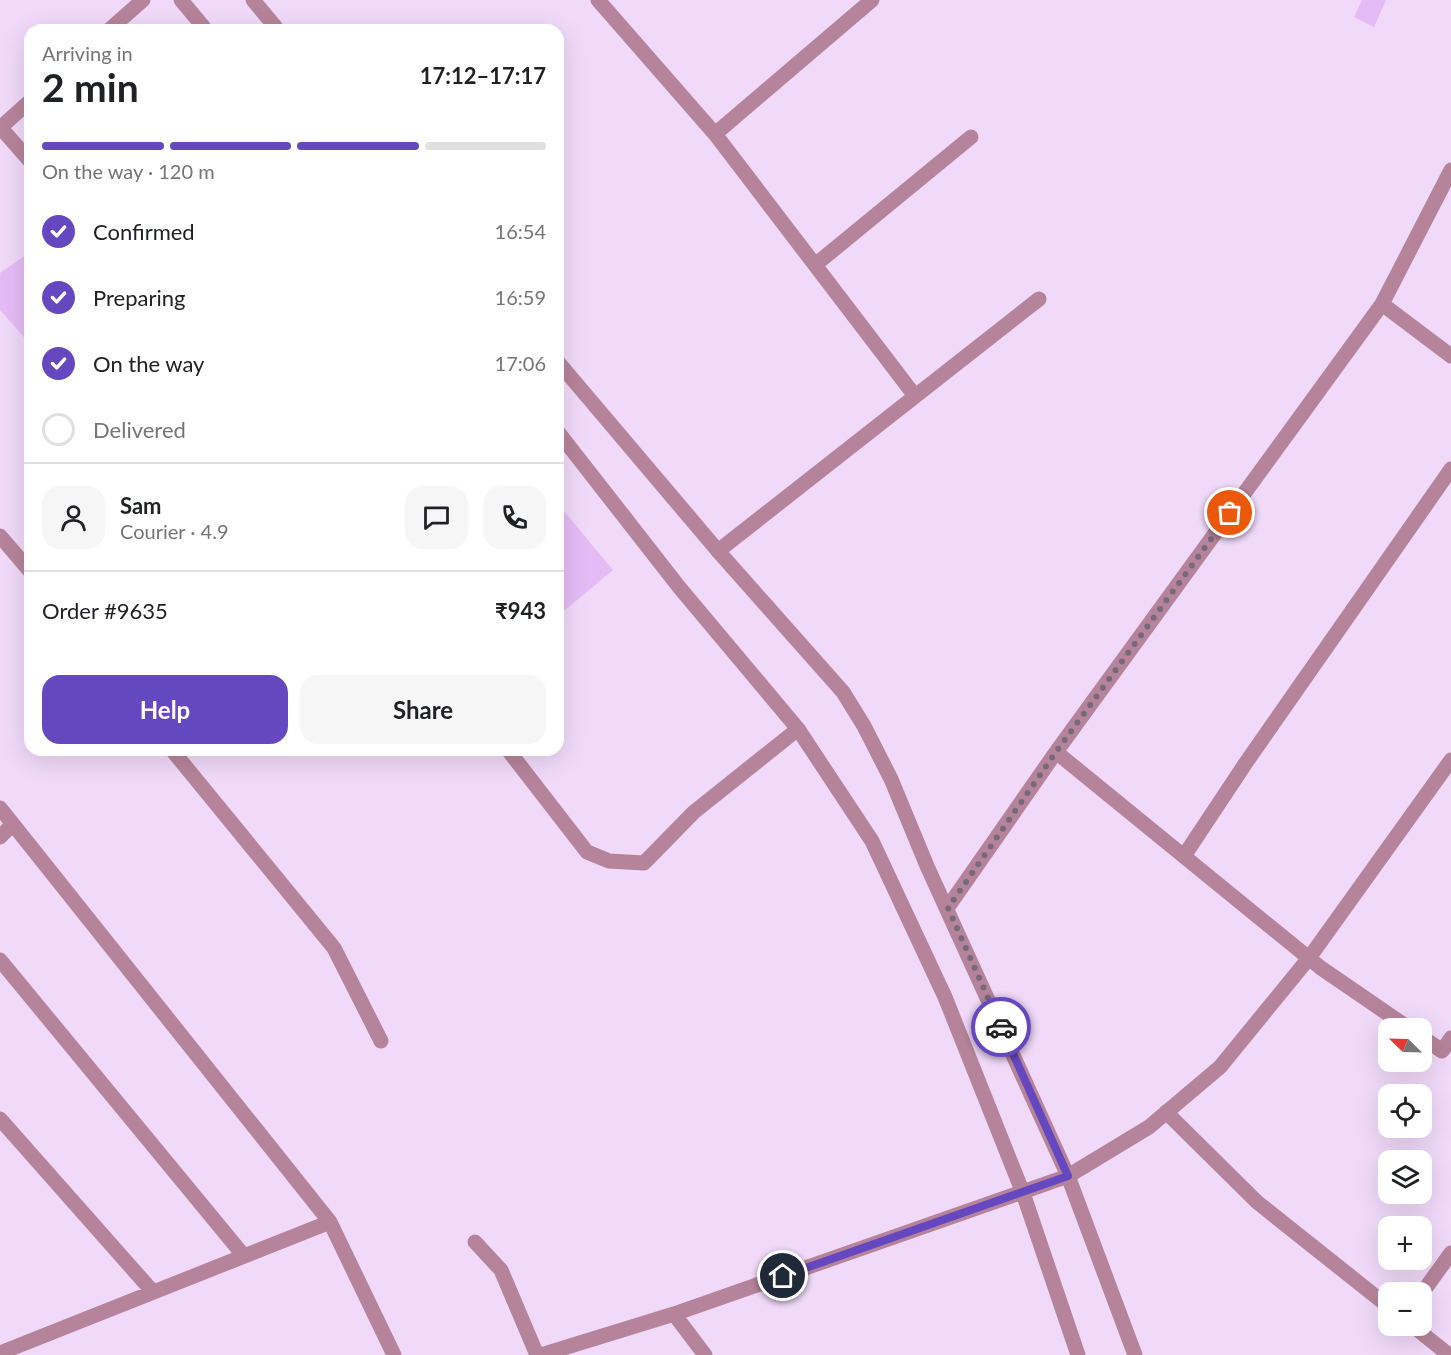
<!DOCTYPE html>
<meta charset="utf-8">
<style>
body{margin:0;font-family:Lato,sans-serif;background:#f6f6f6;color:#202124;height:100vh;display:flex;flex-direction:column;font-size:22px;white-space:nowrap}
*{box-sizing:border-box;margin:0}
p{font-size:20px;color:#757577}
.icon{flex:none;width:33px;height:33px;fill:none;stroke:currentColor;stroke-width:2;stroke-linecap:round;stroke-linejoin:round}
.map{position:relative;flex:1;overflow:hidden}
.panel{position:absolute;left:24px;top:24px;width:540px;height:732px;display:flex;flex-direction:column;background:#fff;border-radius:18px;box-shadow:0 6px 24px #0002}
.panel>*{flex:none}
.needle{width:39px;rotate:293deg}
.tools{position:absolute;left:1378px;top:1018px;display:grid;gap:12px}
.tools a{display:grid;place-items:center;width:54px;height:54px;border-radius:12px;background:#fff;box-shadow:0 6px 24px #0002;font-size:30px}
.pin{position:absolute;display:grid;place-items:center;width:51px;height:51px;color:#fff;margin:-26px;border:3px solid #fff;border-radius:50%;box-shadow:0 2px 6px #0007}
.courier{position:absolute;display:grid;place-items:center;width:60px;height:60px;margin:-30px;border:4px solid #6547bf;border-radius:50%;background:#fff;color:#222;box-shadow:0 2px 8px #0007}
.overview em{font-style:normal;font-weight:700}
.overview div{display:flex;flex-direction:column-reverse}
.overview{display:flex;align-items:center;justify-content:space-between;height:102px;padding:0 18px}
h1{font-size:39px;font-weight:700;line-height:45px}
.bar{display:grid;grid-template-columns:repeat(4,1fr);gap:9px 6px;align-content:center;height:72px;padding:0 18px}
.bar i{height:8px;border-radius:4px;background:#e0e0e0}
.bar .current{background:#6547bf}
.bar p{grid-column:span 4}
.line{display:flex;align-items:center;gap:15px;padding:0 18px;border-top:2px solid #e0e0e0}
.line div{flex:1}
.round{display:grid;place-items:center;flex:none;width:63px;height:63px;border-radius:18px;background:#f6f6f6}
ol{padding:0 18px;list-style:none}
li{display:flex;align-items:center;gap:18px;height:66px}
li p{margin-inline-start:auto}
li .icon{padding:6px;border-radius:50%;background:#6547bf;color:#fff;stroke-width:4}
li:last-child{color:#757577}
li i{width:33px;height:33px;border:3px solid #e0e0e0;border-radius:50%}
.primary-button{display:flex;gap:12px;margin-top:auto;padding:12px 18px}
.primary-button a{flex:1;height:69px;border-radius:18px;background:#6547bf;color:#fff;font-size:24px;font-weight:700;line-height:69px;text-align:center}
.primary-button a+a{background:#f6f6f6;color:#202124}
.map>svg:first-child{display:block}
.building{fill:#e5bbf5}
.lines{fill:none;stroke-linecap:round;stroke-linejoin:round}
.service{stroke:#b6849a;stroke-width:15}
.minor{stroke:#b6849a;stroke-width:15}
.tertiary{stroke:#b6849a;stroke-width:15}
.done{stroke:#76697c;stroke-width:6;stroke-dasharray:0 10.8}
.route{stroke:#6547bf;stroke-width:8}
</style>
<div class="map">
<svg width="1451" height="1355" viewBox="0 0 1451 1355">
<rect width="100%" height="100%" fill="#f0d9f9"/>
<path class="building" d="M1362 0H1386L1374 27 1354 17Z
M30 252V344L0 310V273Z
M558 504 613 570 558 616Z"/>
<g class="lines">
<path class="service" d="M475 1242 501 1270 537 1355"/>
<path class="minor" d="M598 0 715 134 915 396
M109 30 143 0
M0 127 30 161
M0 128 30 101
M715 134 872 0
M815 265 971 137
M1382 304 1451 356
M0 536 30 571
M718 551 1039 299
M172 750 334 948 381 1041
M508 750 587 852 609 861 644 863 694 812 798 729
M1056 752 1321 968 1410 1029
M0 808 330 1222 394 1355
M0 837 13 824
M1184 856 1245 764 1451 469
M948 907 1056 752 1382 304 1451 170
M0 960 244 1256
M1422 1037 1442 1051 1451 1038
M1166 1112 1257 1202 1389 1307
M0 1119 153 1292
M1422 1293 1451 1253
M674 1314 705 1355
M1413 1326 1449 1355
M0 1353 330 1222
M541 1355 674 1314 1068 1176 1149 1127 1220 1067 1309 958 1451 760"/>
<path class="tertiary" d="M181 0 206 30
M253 0 278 30
M558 362 718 551 843 692 864 726 891 779 927 866 1068 1176 1135 1355
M558 432 679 587 798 729 872 841 945 997 1023 1193 1078 1355"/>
</g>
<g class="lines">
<path class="done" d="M1001 1027 948 908 1056 752 1230 513"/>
<path class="route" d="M783 1276 1068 1176 1001 1027"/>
</g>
</svg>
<div class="tools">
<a><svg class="needle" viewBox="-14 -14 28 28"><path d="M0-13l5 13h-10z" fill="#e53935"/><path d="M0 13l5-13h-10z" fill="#757577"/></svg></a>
<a><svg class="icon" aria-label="locate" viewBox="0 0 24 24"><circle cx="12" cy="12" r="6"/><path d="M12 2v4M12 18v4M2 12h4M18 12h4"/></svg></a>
<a><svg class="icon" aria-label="layers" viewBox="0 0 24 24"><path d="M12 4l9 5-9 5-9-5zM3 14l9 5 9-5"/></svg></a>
<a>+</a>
<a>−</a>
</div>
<div class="pin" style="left:1230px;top:513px;background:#ea580c"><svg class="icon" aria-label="bag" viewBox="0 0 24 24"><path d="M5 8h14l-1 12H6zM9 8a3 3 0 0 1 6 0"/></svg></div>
<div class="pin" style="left:783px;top:1276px;background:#1f2937"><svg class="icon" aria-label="home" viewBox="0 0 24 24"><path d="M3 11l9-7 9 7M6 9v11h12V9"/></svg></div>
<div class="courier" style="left:1001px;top:1027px"><svg class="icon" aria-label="car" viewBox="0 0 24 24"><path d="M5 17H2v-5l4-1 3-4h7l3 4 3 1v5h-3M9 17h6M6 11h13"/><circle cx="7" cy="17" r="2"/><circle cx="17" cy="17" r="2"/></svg></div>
<section class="panel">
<div class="overview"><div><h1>2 min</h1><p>Arriving in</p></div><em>17:12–17:17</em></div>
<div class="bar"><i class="current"></i><i class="current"></i><i class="current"></i><i></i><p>On the way · 120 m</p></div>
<ol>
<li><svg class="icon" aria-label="check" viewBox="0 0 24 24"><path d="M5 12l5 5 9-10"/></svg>Confirmed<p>16:54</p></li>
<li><svg class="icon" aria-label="check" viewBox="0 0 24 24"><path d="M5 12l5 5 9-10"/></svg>Preparing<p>16:59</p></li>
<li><svg class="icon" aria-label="check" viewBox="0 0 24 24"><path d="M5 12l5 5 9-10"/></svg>On the way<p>17:06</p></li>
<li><i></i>Delivered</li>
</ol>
<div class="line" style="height:108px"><a class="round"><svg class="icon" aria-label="person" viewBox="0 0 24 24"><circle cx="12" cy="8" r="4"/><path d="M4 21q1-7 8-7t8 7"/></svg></a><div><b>Sam</b><p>Courier · 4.9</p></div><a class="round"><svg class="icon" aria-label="chat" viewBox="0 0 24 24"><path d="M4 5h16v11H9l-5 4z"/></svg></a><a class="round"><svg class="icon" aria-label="phone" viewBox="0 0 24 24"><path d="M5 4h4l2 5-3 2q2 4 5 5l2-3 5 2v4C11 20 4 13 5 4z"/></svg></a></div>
<div class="line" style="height:78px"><div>Order #9635</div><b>₹943</b></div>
<div class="primary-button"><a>Help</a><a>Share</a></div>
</section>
</div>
